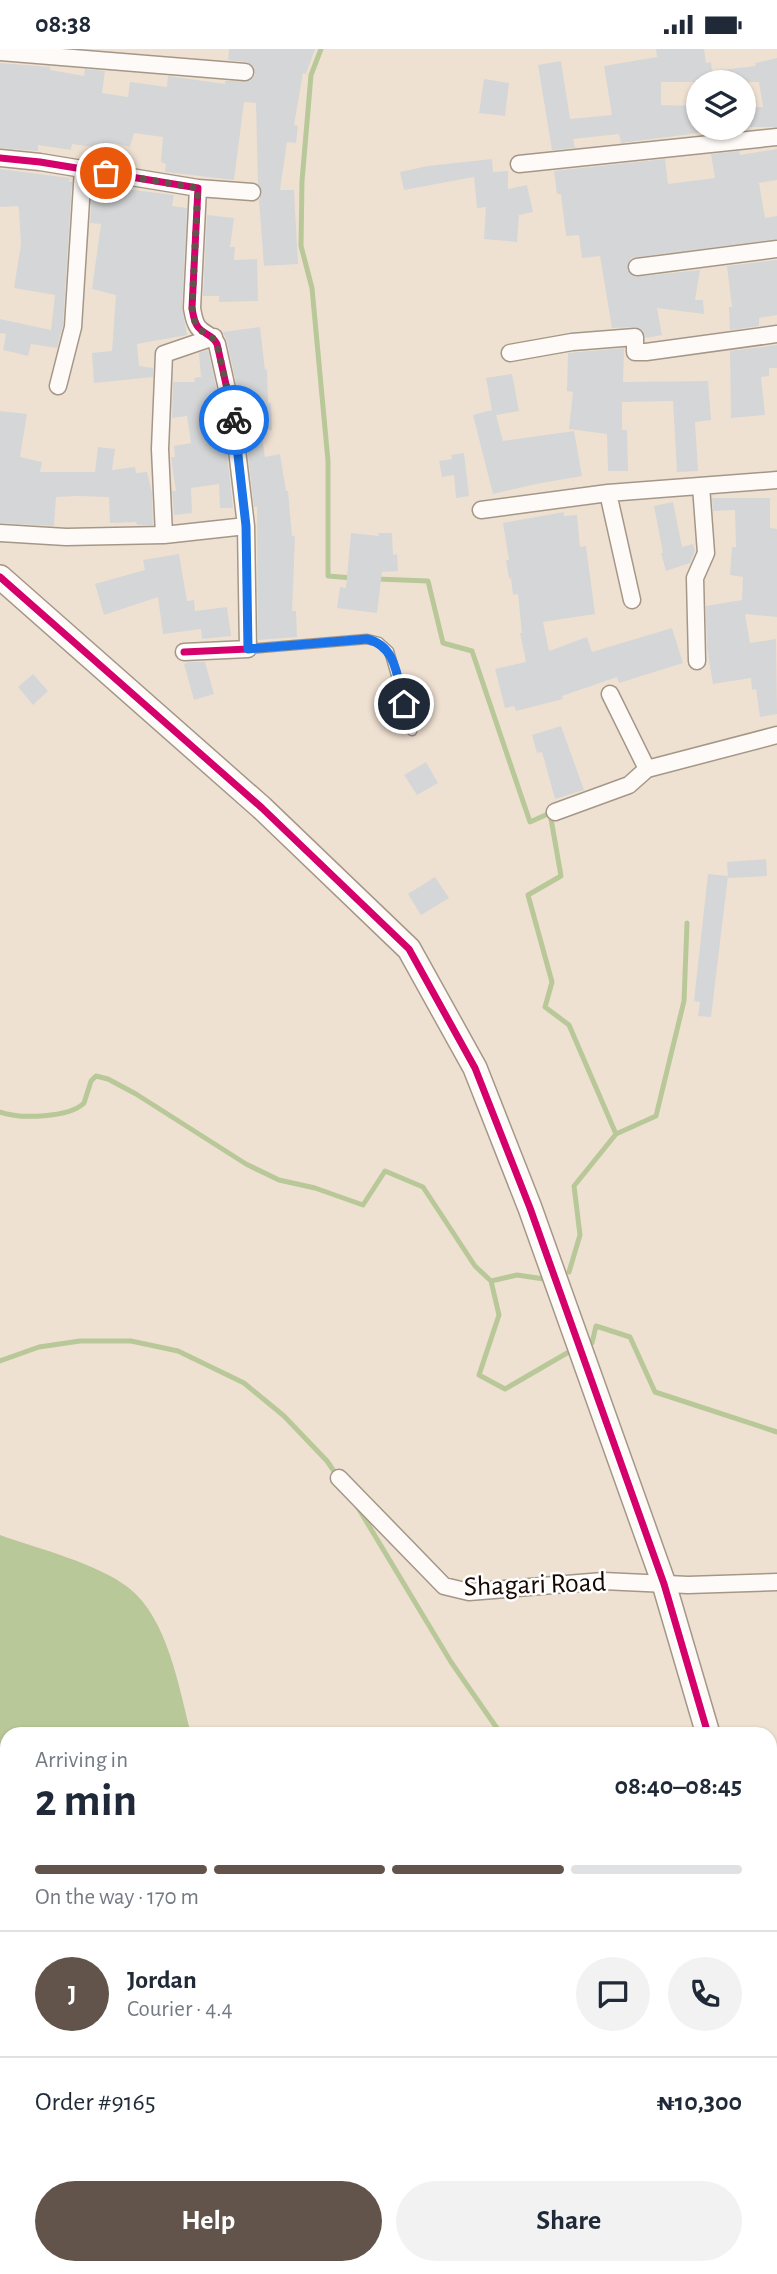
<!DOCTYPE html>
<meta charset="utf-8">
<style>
body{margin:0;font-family:"Alegreya Sans",sans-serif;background:#f2f2f3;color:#1f2937;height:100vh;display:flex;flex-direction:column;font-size:26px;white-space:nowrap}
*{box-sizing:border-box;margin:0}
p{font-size:23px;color:#747a83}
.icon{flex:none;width:38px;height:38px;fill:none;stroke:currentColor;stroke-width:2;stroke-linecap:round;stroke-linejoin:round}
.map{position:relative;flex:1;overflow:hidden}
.sheet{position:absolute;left:0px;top:1678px;width:777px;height:548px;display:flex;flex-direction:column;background:#fff;border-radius:21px 21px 0 0;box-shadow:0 2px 5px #0004}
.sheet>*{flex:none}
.controls{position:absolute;left:686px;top:21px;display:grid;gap:14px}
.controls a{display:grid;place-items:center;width:70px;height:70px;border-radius:50%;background:#fff;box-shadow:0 2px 5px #0004;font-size:35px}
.pin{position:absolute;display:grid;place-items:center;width:60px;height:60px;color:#fff;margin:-30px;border:4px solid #fff;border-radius:50%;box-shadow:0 2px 7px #0007}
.courier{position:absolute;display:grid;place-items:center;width:70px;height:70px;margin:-35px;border:5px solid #1a73e8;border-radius:50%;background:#fff;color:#222;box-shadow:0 2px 9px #0007}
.overview em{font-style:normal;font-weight:700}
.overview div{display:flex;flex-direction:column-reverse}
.overview{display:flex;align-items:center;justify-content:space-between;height:119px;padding:0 35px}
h1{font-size:46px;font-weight:700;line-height:52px}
.bar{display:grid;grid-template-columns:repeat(4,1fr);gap:10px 7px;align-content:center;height:84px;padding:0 35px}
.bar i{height:9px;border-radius:5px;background:#e0e1e3}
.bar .on{background:#62544a}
.bar p{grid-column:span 4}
.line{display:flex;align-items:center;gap:18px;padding:0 35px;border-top:2px solid #e0e1e3}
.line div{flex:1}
.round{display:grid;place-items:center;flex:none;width:74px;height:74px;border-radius:37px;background:#f2f2f3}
.button{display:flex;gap:14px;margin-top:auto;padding:14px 35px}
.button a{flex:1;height:80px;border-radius:42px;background:#62544a;color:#fff;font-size:28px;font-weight:700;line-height:80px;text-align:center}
.button a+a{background:#f2f2f3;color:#1f2937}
.status{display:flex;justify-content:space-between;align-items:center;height:49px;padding:0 35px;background:#fff;direction:ltr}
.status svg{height:19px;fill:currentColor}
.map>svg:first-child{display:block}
.water{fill:#b9c899}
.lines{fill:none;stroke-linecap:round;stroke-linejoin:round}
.stream{stroke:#b9c899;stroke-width:5}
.building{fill:#d5d6d7}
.lane-casing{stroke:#a59788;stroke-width:11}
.street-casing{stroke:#a59788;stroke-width:19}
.secondary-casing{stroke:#a59788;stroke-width:26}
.lane{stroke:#fdfaf8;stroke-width:8}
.street{stroke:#fdfaf8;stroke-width:16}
.secondary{stroke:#fdfaf8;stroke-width:23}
.cycleway-casing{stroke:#fff;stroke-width:11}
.cycleway{stroke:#d6006c;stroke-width:7}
.done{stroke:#62544a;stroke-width:7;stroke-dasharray:0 12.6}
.route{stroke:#1a73e8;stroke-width:9}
.labels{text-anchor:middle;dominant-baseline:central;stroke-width:5;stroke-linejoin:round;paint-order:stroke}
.street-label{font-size:28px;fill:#160800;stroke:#fff}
</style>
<div class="status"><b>08:38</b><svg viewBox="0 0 49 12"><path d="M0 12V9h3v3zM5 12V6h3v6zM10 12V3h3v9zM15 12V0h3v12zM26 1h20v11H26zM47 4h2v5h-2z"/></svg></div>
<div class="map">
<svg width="777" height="2225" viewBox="0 0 777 2225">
<rect width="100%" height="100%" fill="#efe1d2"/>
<path class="water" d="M0 1486C39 1500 97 1514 129 1539 168 1570 179 1639 191 1685H7V2219H125V2225H0Z
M220 2219H348L353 2225H221Z"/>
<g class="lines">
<path class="stream" d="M321 0 311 26 302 132 301 197 312 239 328 412V527L353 529
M377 530 428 532 443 594 472 602 530 773 550 764 561 827 528 846 552 933 545 958 569 976 616 1085
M0 1063C20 1070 69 1069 84 1054L91 1032 96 1027 108 1030 136 1045 246 1115 279 1131 315 1139 363 1156 385 1122 423 1138 475 1217 491 1232 499 1266 479 1326 505 1340 567 1304
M569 1223 580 1186 574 1137 616 1085 656 1067 684 952 687 874
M491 1232 517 1226 544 1230
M592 1294 596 1277 630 1288 655 1343 777 1383
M0 1312 39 1298 80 1292H131L178 1302 244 1334 284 1367 327 1412 338 1428
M357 1457 451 1613 501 1685
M770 1979 777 1978"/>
</g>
<path class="building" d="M229 0H315L306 25 303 24 294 76 298 77 296 94 287 93 280 141H294L298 215 264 217 259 151 262 143 258 135 256 54 244 53 234 131 165 123 166 115 161 113 163 88 134 84 130 98 114 94 113 101 72 95 71 101 38 96V102L0 99V14L50 18V21L84 27 85 20 105 22 102 44 128 48 130 33 167 38 168 27 225 35V32H250L255 25 254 18 247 13 228 11Z
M656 0H704L706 14 711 13 712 22 756 17 755 14 777 9V78H744V58H763L759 33H661V56L698 57V84L621 94 619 85 573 90 575 99 552 101 538 16 561 12 570 70 612 66 604 17 657 8Z
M484 30 509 34 505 67 479 64Z
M777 100V131L759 134 765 169 777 167V190L631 209 627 220 634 228 700 221 695 251H703L704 265 657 259 662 286 646 289 643 282 635 278 612 279 600 207 582 209 579 186 566 187 561 145H557L554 122 665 110 668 135 715 129 711 105 739 102 740 106Z
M492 110 493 123 508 122V140L527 136 533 163 519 166 517 193 484 190 486 158 477 159 474 128 404 141 400 123 428 117Z
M0 120 70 129 69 133H72L63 276 57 299 31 295 28 307 3 301 6 285 0 284V270L51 281 55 246 14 239 21 195 19 161 18 157 0 158Z
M93 136 174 146 172 157 187 159 182 259 187 286 137 295 139 317 153 319V328L94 334 92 304 112 302 116 246 92 240 101 175 90 174Z
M207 166 234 169 230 198H235L234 211 257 210 258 252 219 253V247H203Z
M777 211V266L759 269V277L730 281 729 258H732L727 217Z
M260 278 265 321 267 320 268 354H271L272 381H261L265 408 280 405 286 442H288L292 487H295L292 562H296L297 588 258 591 257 458H254L243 365 227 293 223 283Z
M777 296V319H769V327L761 328 765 366 731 369 730 302Z
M624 299 623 333 708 332 711 371 695 373 698 422 677 423 673 352 622 353V381H627L628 422H608L607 385 569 380 573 343 567 342 568 304Z
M208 301 223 369 233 459H220L219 435 191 439 192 464 174 466 172 442H176L171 408H175L174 397 191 394 187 367 172 369 173 333H195L194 329 201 328 199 304Z
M512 325 519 362 496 366 503 392 574 382 582 427 536 435 493 445 473 366 492 361 486 329Z
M0 362 27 365 20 408 42 413 40 423H95L98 398 115 400 112 421 135 418 136 424 147 423 152 444 153 476H137L136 473 110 474 109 448 76 447 56 448 54 477 0 474Z
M464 404 469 447 456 449 454 426 442 428 439 412 452 410 451 406Z
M712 449H770V479L777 480V568L745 565 750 594 776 590 777 665 760 668 756 640 752 641 751 629 713 635 707 599 706 557 742 551 743 528 730 526 732 498H736L735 461 713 462Z
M673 453 682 498 693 495 695 502 690 514 666 522 661 504H663L654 457Z
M564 463V467L577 466 580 498 586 497 595 565 543 573 549 602 587 588 592 603 672 579 683 614 619 634 617 628 562 647 563 650 516 662 514 657 505 659 495 620 526 613 520 584H522L518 545 513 546 511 529 509 530 506 511H509L503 474Z
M351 484 379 487 378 484H392L393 506 397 505 398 522 382 523 377 564 337 559 340 538 346 539Z
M179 505 187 552 194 551 195 562 227 558 231 587 202 590 201 580 163 585 158 548 104 566 95 535 145 521 143 511Z
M189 613H205L214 645 194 651 184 615Z
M33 625 48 642 33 656 18 638Z
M561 677 584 741 555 750 542 703 537 704 532 686Z
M426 713 438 734 417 746 404 726Z
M766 810 767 827 728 829 727 813Z
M708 825 728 827 711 968 698 967 700 953 694 952Z
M435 828 449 849 421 866 408 845Z"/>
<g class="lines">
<defs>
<path id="lane" d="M248 600 367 590 379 593 389 602 412 682"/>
<path id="street" d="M0 3 245 23
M0 109 40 113 198 139 192 259C193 265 194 273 198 278 204 286 212 285 217 295L233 367 246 477 248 600 184 603
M519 115 777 88
M198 139 252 143
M637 218 777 200
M510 304 572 293 635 288V303H646L777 285
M58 337 73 278 83 120
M608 444 632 551
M481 461 608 444 777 431
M0 484 66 488 164 486 246 477
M164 486 160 400 164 305 214 288
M697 612 695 529 706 504 701 437
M610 645 647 720
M555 763 629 736 647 720 777 686
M339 1429 444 1537 469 1543 603 1532 688 1536 777 1533"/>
<path id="secondary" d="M0 528 262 759 409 900 475 1019 530 1159 664 1535 708 1685
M737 2219 738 2225"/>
</defs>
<use href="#lane" class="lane-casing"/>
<use href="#street" class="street-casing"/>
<use href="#secondary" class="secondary-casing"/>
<use href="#lane" class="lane"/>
<use href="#street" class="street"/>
<use href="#secondary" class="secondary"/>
<defs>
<path id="cycleway" d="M0 109 40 113 198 139 192 259C193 265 194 273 198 278 204 286 212 285 217 295L233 367 246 477 248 600 184 603
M0 528 262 759 409 900 475 1019 530 1159 664 1535 708 1685"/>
</defs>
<use href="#cycleway" class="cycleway-casing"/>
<use href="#cycleway" class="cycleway"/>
</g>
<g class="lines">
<path class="done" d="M106 124 198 139 192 259C193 265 194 273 198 278 204 286 212 285 217 295L234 371"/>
<path class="route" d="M234 371 246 477 248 600 367 590C397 597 397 629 404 655"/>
</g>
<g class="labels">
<g class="street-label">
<text transform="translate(535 1536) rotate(-2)">Shagari Road</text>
</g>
</g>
</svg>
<div class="controls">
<a><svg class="icon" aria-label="layers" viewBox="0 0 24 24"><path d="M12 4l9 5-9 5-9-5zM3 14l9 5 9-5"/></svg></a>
</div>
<div class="pin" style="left:106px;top:124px;background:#ea580c"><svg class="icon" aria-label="bag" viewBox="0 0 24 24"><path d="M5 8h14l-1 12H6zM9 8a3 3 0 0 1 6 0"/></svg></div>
<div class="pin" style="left:404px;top:655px;background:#1f2937"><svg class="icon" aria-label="home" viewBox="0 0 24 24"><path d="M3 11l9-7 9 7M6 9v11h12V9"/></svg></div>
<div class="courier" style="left:234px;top:371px"><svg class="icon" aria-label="bike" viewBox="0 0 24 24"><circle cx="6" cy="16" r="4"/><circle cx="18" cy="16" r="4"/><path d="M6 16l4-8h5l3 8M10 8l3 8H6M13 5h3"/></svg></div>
<section class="sheet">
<div class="overview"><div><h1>2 min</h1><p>Arriving in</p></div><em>08:40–08:45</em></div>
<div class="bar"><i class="on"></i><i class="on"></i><i class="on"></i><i></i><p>On the way · 170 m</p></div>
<div class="line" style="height:126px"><b class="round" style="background:#62544a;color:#fff">J</b><div><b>Jordan</b><p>Courier · 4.4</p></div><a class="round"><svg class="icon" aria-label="chat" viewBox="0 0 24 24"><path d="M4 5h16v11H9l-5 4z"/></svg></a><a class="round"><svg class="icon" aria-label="phone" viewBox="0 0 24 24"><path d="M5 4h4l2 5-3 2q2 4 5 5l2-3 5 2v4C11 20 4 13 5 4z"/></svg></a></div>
<div class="line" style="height:91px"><div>Order #9165</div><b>₦10,300</b></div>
<div class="button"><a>Help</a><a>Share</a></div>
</section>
</div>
